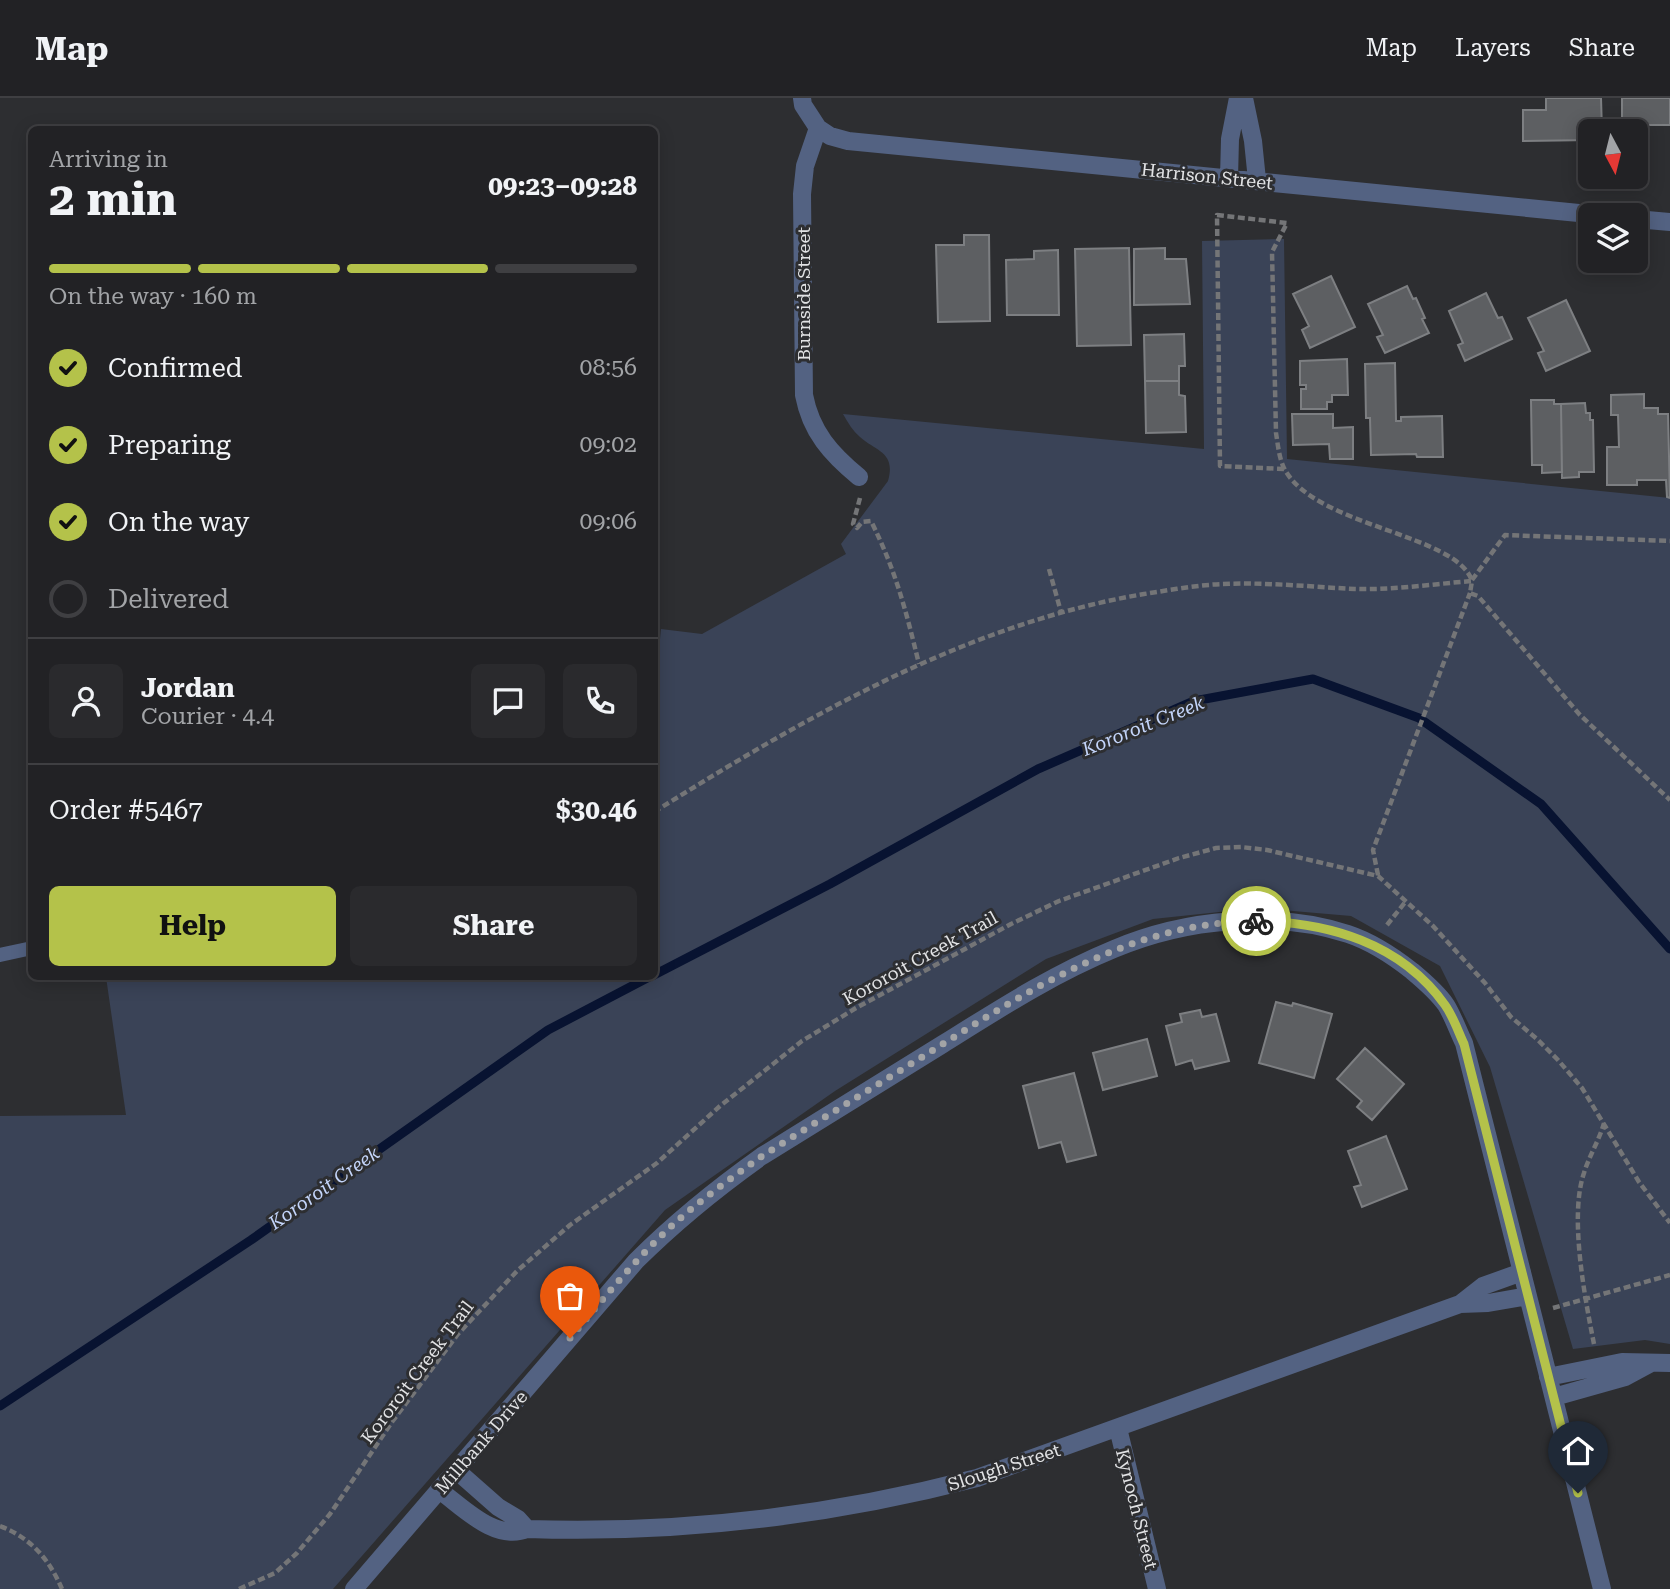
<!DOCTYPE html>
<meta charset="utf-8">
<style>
body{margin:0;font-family:"Roboto Serif",serif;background:#2a2a2d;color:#f1f3f6;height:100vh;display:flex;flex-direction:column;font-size:26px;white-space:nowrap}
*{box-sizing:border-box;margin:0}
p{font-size:23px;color:#a2a4a7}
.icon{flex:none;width:38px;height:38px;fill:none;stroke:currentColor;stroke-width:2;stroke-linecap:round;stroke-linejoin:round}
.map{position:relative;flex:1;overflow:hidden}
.side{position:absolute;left:28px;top:28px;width:630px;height:854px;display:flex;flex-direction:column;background:#222225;border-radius:10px;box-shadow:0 4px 18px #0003,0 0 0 2px #3f3f42}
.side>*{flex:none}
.needle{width:46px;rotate:173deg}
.buttons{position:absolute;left:1578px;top:21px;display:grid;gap:14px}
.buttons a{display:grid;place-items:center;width:70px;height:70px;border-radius:10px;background:#222225;box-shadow:0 4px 18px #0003,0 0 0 2px #3f3f42;font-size:35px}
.pin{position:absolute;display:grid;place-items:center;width:60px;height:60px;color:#fff;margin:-72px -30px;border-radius:50% 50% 50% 0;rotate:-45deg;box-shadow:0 0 7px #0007}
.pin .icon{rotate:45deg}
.courier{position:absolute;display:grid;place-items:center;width:70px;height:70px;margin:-35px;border:5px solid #b4c24a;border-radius:50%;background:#fff;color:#222;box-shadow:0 2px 9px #0007}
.overview em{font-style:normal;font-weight:700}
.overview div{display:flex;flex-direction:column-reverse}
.overview{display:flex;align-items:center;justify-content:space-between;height:119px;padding:0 21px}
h1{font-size:46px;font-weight:700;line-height:52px}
.bar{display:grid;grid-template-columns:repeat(4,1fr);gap:10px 7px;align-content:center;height:84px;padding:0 21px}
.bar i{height:9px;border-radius:5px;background:#3f3f42}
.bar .active{background:#b4c24a}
.bar p{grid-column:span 4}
.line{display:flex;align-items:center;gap:18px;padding:0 21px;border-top:2px solid #3f3f42}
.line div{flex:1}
.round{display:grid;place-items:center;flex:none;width:74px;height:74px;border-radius:10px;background:#2a2a2d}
ol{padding:0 21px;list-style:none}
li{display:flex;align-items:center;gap:21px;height:77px}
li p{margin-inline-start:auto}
li .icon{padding:7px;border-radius:50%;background:#b4c24a;color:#111;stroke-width:4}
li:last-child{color:#a2a4a7}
li i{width:38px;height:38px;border:4px solid #3f3f42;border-radius:50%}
.action{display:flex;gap:14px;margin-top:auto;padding:14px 21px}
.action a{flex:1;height:80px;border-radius:10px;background:#b4c24a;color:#111;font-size:28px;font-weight:700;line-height:80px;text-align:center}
.action a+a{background:#2a2a2d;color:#f1f3f6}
header{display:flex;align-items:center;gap:42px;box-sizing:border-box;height:98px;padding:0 35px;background:#222225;border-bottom:2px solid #3f3f42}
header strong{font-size:33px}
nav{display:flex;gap:38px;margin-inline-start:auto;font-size:24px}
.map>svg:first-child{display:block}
.green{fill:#3a4357}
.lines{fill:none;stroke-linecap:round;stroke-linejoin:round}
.stream{stroke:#081331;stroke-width:9}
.building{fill:#5d5f62;stroke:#7d7f82;stroke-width:2}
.path{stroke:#747577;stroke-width:4.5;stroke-dasharray:7 3.5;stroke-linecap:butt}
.lane{stroke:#536282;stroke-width:14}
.street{stroke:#536282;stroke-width:18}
.done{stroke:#a3a4a6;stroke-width:7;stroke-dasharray:0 12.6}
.route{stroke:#b4c24a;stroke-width:9}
.labels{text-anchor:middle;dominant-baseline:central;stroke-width:6;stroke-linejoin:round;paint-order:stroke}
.street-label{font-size:18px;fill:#e2e3e5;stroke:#2d2e31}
.water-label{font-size:19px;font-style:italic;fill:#c4d5fa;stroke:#2d2e31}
</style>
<header>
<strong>Map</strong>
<nav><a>Map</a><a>Layers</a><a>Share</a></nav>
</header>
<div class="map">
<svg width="1670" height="1491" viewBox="0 0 1670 1491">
<rect width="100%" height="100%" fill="#2d2e31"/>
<path class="green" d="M1284 141 1287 361 1670 400V1246L1645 1242 1573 1251 1490 969 1440 868 1351 818 1257 810 1153 821 1046 861 835 993 665 1112 333 1491H0V1018L126 1017 106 879 654 878V570H657L661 531 702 536 846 456 841 446 888 383C896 354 877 354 860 339 853 333 848 325 843 316L1204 351 1202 143Z"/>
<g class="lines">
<path class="stream" d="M654 877 830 786 1038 671 1194 603 1313 581 1419 620 1541 706 1670 851
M0 1308 251 1142 548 932 651 878"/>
</g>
<path class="building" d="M1546 0H1601L1602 33H1591V42L1523 43V12H1546Z
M1622 0H1670V27H1622Z
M964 137H989L990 223 938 224 936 147H964Z
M1129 150 1131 247 1077 248 1075 151Z
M1165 150V161H1186L1190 206 1134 207V151Z
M1058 152 1059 217H1007L1006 162 1034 161V153Z
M1331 178 1355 229 1310 250 1302 232 1309 228 1293 196Z
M1407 188 1413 201 1416 200 1425 220 1422 221 1429 235 1385 255 1377 239 1383 237 1368 206Z
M1486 195 1498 220 1502 219 1512 241 1465 263 1458 247 1463 245 1449 213Z
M1566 202 1590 253 1546 273 1538 255 1544 253 1528 220Z
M1184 236 1185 268H1179V283H1145L1144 237Z
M1347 261 1348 297H1332V304H1327V311H1301V291H1306V287H1300V263Z
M1395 265 1396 323H1401V319L1442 318 1443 359H1417L1416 356 1371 357 1370 320H1366L1365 266Z
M1145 283H1179V297L1185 298 1186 334 1146 335Z
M1644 296V310H1658V316H1668L1670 400 1667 399 1666 382H1637V387H1607V349H1619L1618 317H1611V297Z
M1531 302H1554V306H1561L1562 374 1542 375V367H1532Z
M1585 305 1586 315H1590V322H1593L1594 374H1579V379L1562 380 1561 306Z
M1292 316H1333V330L1353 329V361H1330L1329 346 1293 347Z
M1276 904 1292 908 1293 905 1332 916 1314 980 1259 965Z
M1200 912 1202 919 1216 916 1229 963 1195 971 1192 962 1176 967 1166 928 1182 924 1180 916Z
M1147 941 1157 978 1103 992 1093 955Z
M1365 950 1404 986 1372 1022 1357 1009 1362 1003 1337 981Z
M1074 975 1096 1057 1067 1064 1061 1044 1039 1050 1023 988Z
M1386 1038 1407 1091 1362 1109 1354 1089 1361 1087 1348 1053Z"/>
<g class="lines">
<path class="path" d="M1284 371 1220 368 1217 117 1287 125 1272 154 1276 335C1278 347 1279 361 1285 372 1317 429 1457 436 1472 483
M860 400 853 426 857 430 862 424 871 423C896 473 906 513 919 566
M1049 471 1061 514
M1472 482 1505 437 1670 443
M654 714C806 619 966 526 1144 496 1170 492 1197 487 1223 486 1267 484 1312 489 1355 491 1394 492 1433 486 1472 483L1470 495 1478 498 1580 617 1670 702
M1378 777 1373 752 1470 495
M1387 827 1406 803
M1553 1210 1670 1177
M1594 1246C1585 1201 1569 1118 1584 1075 1589 1058 1599 1043 1604 1025
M0 1428C31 1440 49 1461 62 1491
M239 1491 275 1475 297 1455 330 1416 392 1324 458 1236 517 1173 570 1127 657 1065 720 1008 802 943 856 910 1011 826 1059 803 1179 760 1216 750 1241 749 1267 752 1378 778 1433 828 1485 885 1511 919 1537 941 1558 962 1582 990 1639 1084 1670 1125"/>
<path class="lane" d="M0 857 32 850"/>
<path class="street" d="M802 0 803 7 818 30 805 68 802 96 804 297C811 334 831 356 859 379
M1244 0 1253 43 1257 82
M818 30 830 38 848 43 1599 117
M1229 80 1230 41 1238 0
M1636 121 1670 124
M1460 1206 1483 1188 1522 1174
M1548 1279 1622 1264 1670 1265
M1554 1299 1625 1279 1651 1265
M1118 1330 1157 1491
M456 1372 498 1409 518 1421 527 1431
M439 1392C463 1409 495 1444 527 1431 678 1436 830 1418 977 1380L1460 1206 1488 1205 1528 1198
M354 1491 636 1163C675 1124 717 1090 762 1058 822 1021 883 983 943 946 999 911 1053 876 1114 851 1185 821 1275 812 1348 836 1372 844 1393 858 1412 873 1424 883 1437 894 1446 907 1453 918 1458 933 1464 945L1602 1491"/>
</g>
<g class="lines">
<path class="done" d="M570 1240C604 1200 637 1159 676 1124 703 1100 733 1079 762 1058 818 1023 874 989 930 954 1031 891 1133 824 1256 823"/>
<path class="route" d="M1256 823C1328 824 1401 845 1445 907 1453 918 1458 933 1464 946L1578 1395"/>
</g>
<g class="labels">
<g class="street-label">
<text transform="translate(1207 78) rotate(6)">Harrison Street</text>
<text transform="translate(803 196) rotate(-90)">Burnside Street</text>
<text transform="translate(920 860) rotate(-29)">Kororoit Creek Trail</text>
<text transform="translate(417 1274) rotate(-53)">Kororoit Creek Trail</text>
<text transform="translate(481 1344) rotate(-49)">Millbank Drive</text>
<text transform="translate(1004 1369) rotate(-18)">Slough Street</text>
<text transform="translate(1137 1411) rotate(76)">Kynoch Street</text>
</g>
<g class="water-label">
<text transform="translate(1143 628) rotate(-22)">Kororoit Creek</text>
<text transform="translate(324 1090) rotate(-35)">Kororoit Creek</text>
</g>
</g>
</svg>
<div class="buttons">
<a><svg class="needle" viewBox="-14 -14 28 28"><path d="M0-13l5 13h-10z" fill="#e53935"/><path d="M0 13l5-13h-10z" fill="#a2a4a7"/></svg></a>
<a><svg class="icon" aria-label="layers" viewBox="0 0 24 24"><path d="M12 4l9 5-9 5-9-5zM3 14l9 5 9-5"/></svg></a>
</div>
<div class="pin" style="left:570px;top:1240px;background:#ea580c"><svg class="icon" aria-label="bag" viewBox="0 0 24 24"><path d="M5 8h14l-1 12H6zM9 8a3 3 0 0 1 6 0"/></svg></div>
<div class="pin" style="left:1578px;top:1395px;background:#1f2937"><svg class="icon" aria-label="home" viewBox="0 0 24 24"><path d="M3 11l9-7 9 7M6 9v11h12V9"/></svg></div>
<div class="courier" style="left:1256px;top:823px"><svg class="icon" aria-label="bike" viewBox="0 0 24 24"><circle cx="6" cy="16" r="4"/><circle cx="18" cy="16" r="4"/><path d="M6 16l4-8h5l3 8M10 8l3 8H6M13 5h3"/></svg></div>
<section class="side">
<div class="overview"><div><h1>2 min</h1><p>Arriving in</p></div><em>09:23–09:28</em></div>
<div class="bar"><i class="active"></i><i class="active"></i><i class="active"></i><i></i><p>On the way · 160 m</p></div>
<ol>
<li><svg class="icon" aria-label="check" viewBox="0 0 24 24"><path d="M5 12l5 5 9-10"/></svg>Confirmed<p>08:56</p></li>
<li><svg class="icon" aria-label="check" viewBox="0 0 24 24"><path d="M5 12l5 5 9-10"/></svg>Preparing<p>09:02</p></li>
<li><svg class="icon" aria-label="check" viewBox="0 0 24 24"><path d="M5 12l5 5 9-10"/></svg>On the way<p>09:06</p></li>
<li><i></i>Delivered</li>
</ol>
<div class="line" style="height:126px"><a class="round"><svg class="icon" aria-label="person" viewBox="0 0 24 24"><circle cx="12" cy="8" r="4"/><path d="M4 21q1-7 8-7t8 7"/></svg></a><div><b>Jordan</b><p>Courier · 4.4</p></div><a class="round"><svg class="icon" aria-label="chat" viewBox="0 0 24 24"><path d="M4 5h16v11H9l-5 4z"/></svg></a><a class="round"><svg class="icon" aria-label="phone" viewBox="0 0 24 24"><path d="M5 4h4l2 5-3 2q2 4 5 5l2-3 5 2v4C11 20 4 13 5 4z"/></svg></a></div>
<div class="line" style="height:91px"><div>Order #5467</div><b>$30.46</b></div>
<div class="action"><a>Help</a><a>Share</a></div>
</section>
</div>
